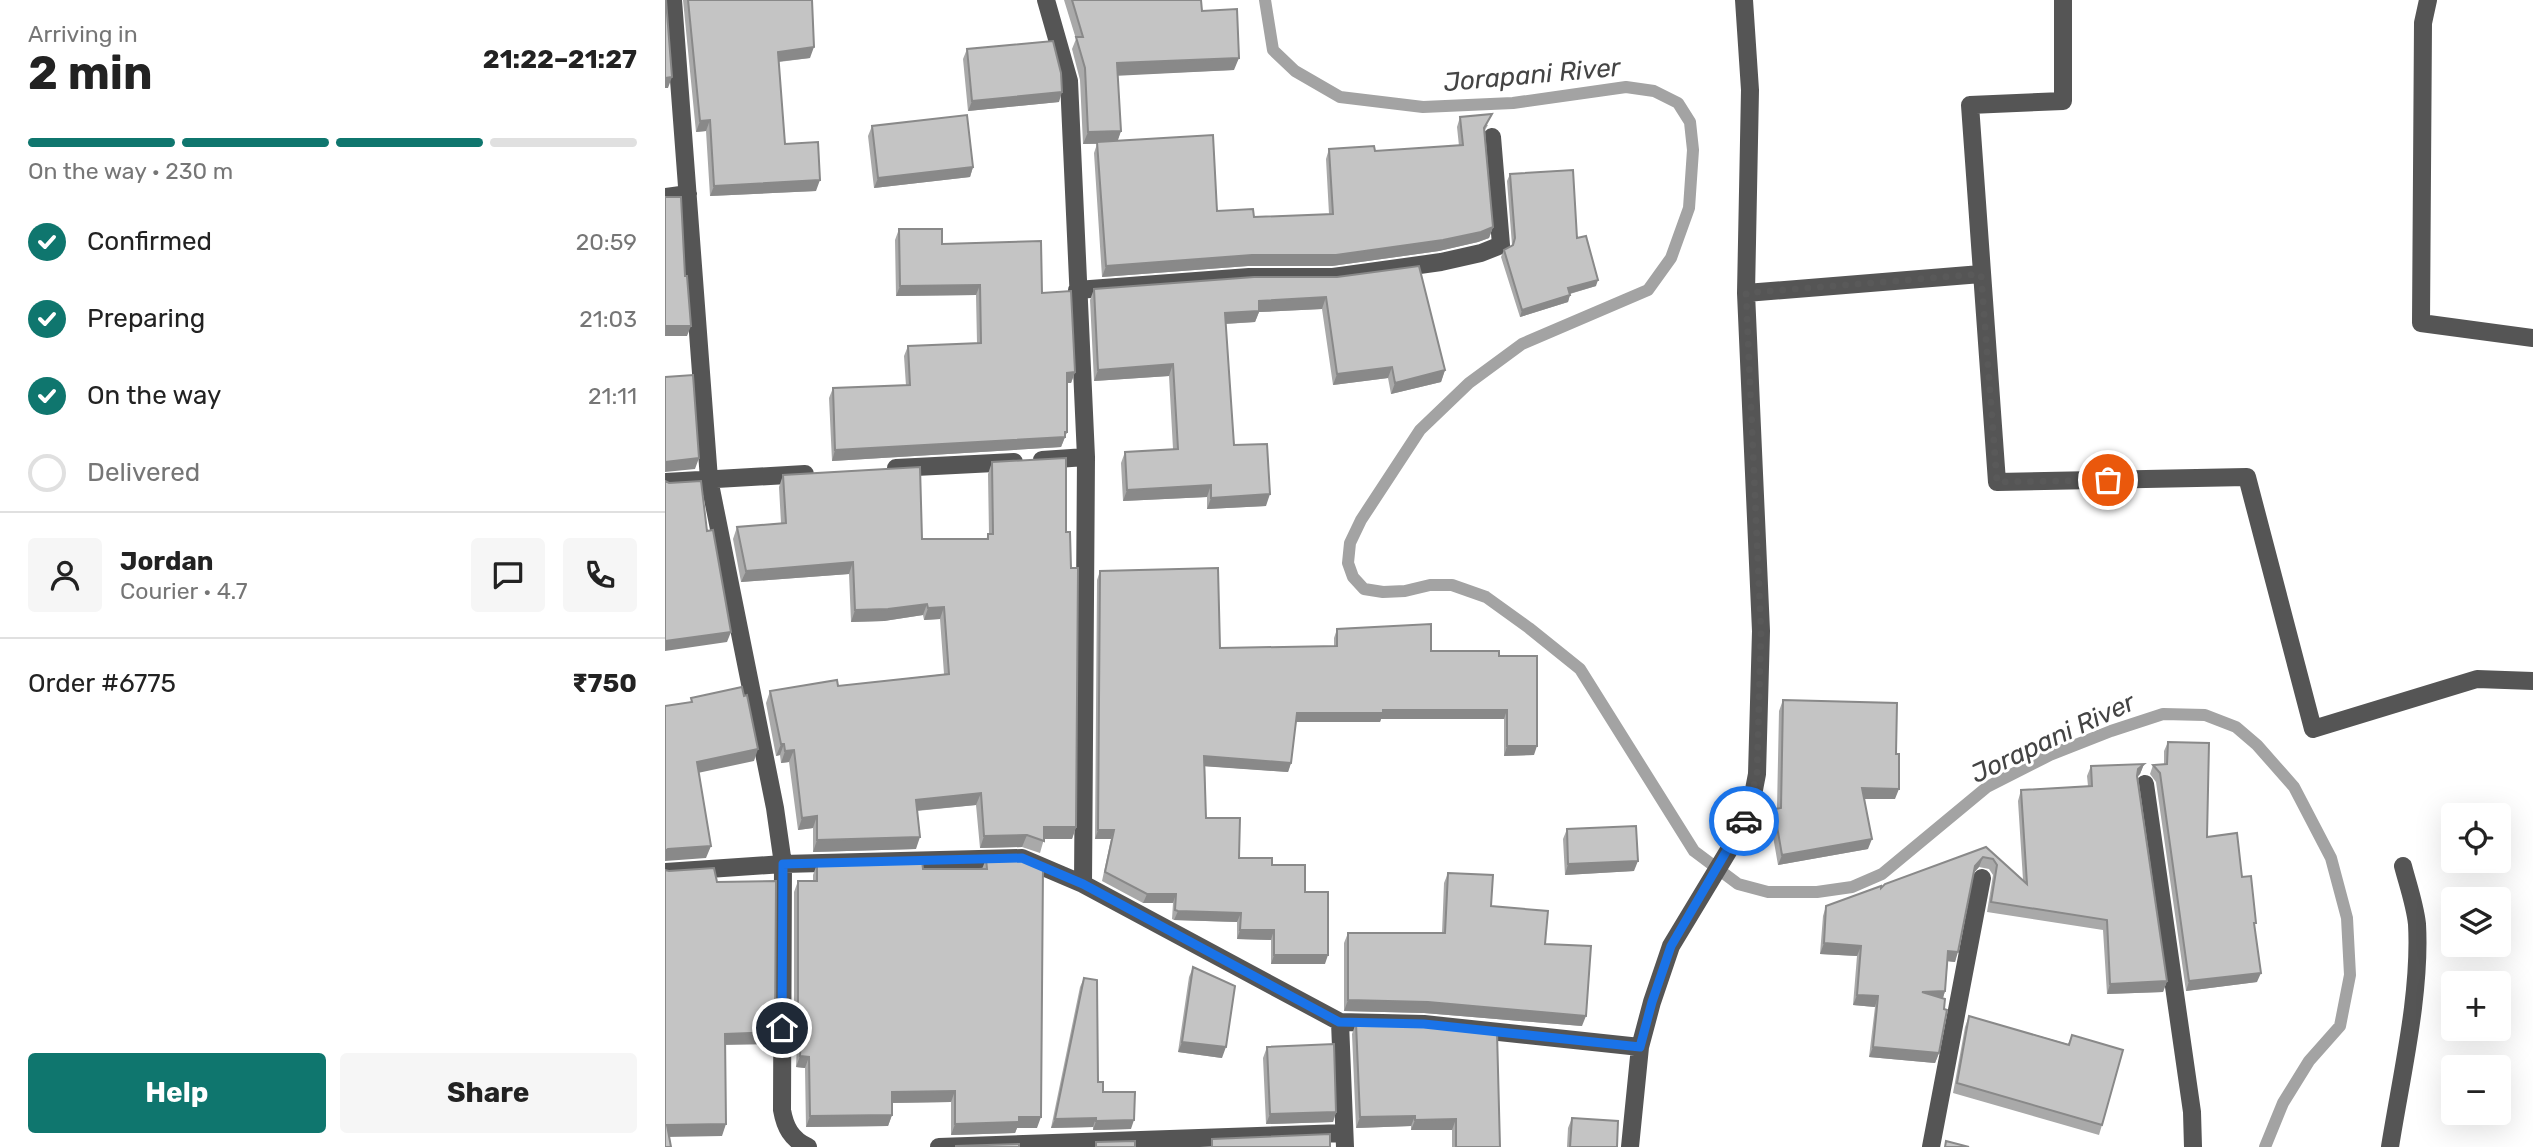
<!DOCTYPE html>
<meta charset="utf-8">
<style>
body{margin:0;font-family:Rubik,sans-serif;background:#f6f6f6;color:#222;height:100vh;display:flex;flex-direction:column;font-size:26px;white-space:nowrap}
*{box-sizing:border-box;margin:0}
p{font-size:23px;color:#767676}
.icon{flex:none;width:38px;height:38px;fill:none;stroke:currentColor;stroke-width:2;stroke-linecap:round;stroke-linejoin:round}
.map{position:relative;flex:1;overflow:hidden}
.panel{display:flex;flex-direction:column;background:#fff;width:665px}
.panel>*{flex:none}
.tools{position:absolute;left:1776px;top:803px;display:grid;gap:14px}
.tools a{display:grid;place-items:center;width:70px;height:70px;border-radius:7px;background:#fff;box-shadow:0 7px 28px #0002;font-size:35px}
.pin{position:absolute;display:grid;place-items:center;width:60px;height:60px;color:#fff;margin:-30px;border:4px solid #fff;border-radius:50%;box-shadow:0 2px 7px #0007}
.courier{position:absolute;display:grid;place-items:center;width:70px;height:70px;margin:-35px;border:5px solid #1a73e8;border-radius:50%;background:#fff;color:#222;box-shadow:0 2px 9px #0007}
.overview em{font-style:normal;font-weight:700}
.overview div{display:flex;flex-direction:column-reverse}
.overview{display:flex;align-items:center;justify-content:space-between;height:119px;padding:0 28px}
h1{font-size:46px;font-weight:700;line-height:52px}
.bar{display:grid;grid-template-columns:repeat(4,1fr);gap:10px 7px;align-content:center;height:84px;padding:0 28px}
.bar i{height:9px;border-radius:5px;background:#e0e0e0}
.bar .selected{background:#0f766e}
.bar p{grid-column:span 4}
.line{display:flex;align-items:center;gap:18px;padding:0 28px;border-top:2px solid #e0e0e0}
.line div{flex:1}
.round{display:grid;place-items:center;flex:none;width:74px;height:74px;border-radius:7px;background:#f6f6f6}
ol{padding:0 28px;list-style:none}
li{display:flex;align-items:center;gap:21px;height:77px}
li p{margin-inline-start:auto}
li .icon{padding:7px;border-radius:50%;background:#0f766e;color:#fff;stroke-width:4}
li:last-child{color:#767676}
li i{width:38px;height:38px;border:4px solid #e0e0e0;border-radius:50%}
.cta{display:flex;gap:14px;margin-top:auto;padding:14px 28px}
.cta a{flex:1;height:80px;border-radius:7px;background:#0f766e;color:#fff;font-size:28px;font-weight:700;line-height:80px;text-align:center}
.cta a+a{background:#f6f6f6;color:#222}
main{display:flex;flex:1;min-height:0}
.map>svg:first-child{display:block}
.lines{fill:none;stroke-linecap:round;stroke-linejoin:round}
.stream{stroke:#a3a3a3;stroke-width:12}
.minor{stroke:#555;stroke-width:18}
.wall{fill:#a9a9a9}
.shaded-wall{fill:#898989}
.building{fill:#c4c4c4;stroke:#898989;stroke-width:2}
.done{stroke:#595959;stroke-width:7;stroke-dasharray:0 12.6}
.route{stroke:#1a73e8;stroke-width:9}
.labels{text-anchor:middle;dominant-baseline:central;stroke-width:6;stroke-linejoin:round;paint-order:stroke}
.water-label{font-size:26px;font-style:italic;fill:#444;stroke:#fff}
</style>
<main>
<section class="panel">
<div class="overview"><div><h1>2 min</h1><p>Arriving in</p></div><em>21:22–21:27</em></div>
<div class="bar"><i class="selected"></i><i class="selected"></i><i class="selected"></i><i></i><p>On the way · 230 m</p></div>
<ol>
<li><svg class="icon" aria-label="check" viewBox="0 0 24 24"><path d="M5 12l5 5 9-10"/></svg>Confirmed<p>20:59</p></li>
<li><svg class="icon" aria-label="check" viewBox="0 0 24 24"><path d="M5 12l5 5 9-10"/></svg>Preparing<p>21:03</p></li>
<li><svg class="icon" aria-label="check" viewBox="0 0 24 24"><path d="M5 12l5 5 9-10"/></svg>On the way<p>21:11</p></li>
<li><i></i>Delivered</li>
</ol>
<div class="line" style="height:126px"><a class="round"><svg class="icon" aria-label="person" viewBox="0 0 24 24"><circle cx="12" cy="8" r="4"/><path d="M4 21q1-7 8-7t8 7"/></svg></a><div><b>Jordan</b><p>Courier · 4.7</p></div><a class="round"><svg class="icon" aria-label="chat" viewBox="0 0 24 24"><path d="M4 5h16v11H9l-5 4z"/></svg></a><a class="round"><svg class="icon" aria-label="phone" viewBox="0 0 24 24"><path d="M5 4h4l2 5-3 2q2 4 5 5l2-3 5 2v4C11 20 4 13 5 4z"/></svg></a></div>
<div class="line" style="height:91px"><div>Order #6775</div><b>₹750</b></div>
<div class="cta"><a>Help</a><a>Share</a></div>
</section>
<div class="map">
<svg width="1868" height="1147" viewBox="0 0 1868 1147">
<rect width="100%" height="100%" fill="#fff"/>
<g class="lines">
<path class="stream" d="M600 0 608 50 630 71 675 97 758 107 848 103 961 87 989 91 1013 103 1025 122 1028 150 1024 208 1006 258 983 290 857 344 804 383 755 430 696 520 685 543 683 563 688 577 699 589 718 592 740 591 765 585H787L821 597 864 628 915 669 1029 851 1073 884 1103 892H1152L1187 887 1217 874 1322 787 1385 755 1446 731 1498 714 1540 715 1571 727 1592 745 1629 787 1666 858 1682 918 1685 975 1675 1026 1644 1061 1618 1103 1600 1147"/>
<path class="minor" d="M8 0 44 479 110 808 118 864 117 1110C120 1127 126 1139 143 1147
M381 0 404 81 421 457 418 884
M1398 0V101L1305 105 1332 482 1582 477 1648 729 1812 679 1868 681
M1763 0 1758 23 1756 323 1868 338
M0 197 23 194
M412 290 584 277H668L776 262 816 253 836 245 827 137
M1081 293 1316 274
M377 460 421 457
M231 468 349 462
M0 482 140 474
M1480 784 1527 1112 1528 1147
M0 872 118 864 357 858 418 884 675 1022 759 1024 975 1047
M675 1022 680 1147
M274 1147 679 1133
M965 1147 975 1047 987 1002 1006 946 1076 830 1087 800 1092 774 1096 631 1081 293 1085 90 1079 0
M1266 1147 1317 878
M1725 1147C1736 1077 1756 994 1752 924 1750 905 1743 885 1738 866"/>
</g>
<path class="wall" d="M18 0H147L145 58 114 62 120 144 151 191 45 196 41 131 31 132Z
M399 0H536L537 11 569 70 453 75 456 131 452 141 552 211 589 217 664 214 661 159 664 149 710 151 794 146 792 127 795 117 823 125 820 130 828 227 824 238 813 242 774 251 667 266H583L437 277 429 153 432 144H418L415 80 407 49 411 39Z
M302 49 394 102 303 111 298 59Z
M207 126 308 167 305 177 209 188 203 136Z
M845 174 912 238 931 286 905 294 903 302 855 317 836 257 839 250 847 245 842 181Z
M234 229 277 244 377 293 410 372 406 383H402V432L396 447 167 461 164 398 168 388 241 386 239 356 243 346 312 343 311 295 231 296 230 240Z
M672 277 780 370 776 382 726 394 723 378 668 385 657 309 594 312 590 322 561 324 569 445 601 506 542 509V497L458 501 456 463 460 452 508 449 504 376 429 381 425 300 429 289Z
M327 462 401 532 411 827 407 839H379L375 853 357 847 315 848 311 805 252 811 251 849 148 852V828L133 830 124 762 116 763 115 755 111 756 101 703 105 691 173 686 279 674 275 619 259 620 258 615 219 621 186 622 184 574 76 582 68 539 72 527 116 523 114 487 118 475 257 539H321L324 534 323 474Z
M435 571 555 648 669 646V638L672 629 766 651 834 656 869 755 839 756V719H716L715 722H631L626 763 623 772 540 766 541 818 574 858 607 865 640 892 660 964H606V940L572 939V922L509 920 507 919 508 903H478L437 881 446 839H430L432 580Z
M1118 700 1230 799H1199L1203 849 1113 865 1105 819 1109 809 1112 808 1114 711Z
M1503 742 1542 837 1577 877 1589 927 1592 982 1521 991 1491 782 1485 774 1488 765 1499 764V751Z
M1479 764 1475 774 1473 776 1502 981 1498 992 1442 994 1438 930 1322 912 1328 875 1324 869 1314 867 1308 873 1290 962 1283 961 1280 991 1278 998 1274 1053 1270 1063 1204 1057 1210 1007 1188 1005 1192 956 1155 954 1158 916 1161 906 1216 888 1321 847 1358 880 1353 801 1356 790 1423 786 1422 776 1426 766Z
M902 829 969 871 900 875 898 839Z
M321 859 372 1128H352L350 1133 286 1135V1102L227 1103V1115L223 1126 141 1127 140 1068 131 1067 132 1043H129V892L133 881H148V875L152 864 258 869H317Z
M783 873 826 906 880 944 917 1026 759 1013 679 1011V943L683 933H777L779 883Z
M528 967 557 1058 513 1052 524 977Z
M419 978 433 1082 438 1092 466 1129 428 1130V1127L386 1128 415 987Z
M1304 1016 1403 1044 1407 1035 1437 1125 1434 1135 1288 1093 1300 1027Z
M691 1023 835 1147H787V1130H746V1126L691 1128 687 1034Z
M602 1047 671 1112 668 1122 601 1124 598 1058Z
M907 1118 952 1147H902L903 1128Z"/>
<path class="shaded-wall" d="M149 47 145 58 110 62 113 52Z
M574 58 569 70 448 76 452 63Z
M7 77 3 88H0V78Z
M397 92 394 102 303 111 307 101Z
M45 120 41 131 31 132 35 121Z
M456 131 452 143 418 144 423 132Z
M308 167 305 177 209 188 213 178Z
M155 180 151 191 45 196 49 186Z
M828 227 824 238 813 242 774 251 667 266H583L437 277 441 266Z
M933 280 931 286 900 295 903 288Z
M315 285 311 295 231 296 235 286Z
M905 295 903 302 855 317 857 310Z
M661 297 657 309 594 312 590 322 556 324 560 313 594 301Z
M0 326H26L22 336H0Z
M508 364 504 376 429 381 433 370Z
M727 367 723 378 668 385 672 374Z
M780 370 776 382 726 394 730 383Z
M410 372 406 383H398L402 373Z
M402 432 396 447 167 461 170 450Z
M34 458 30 469 0 472V462Z
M546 485 542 497 458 501 462 490Z
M605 494 601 506 542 509 546 498Z
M188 562 184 574 76 582 81 571Z
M262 604 258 615 219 621 186 622 190 610Z
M279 607 275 619 259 620 263 608Z
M66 632 62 642 0 651V641Z
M718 710H842L839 719H716L715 722H629L632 713Z
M116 744H119L115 755 111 756Z
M842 746H872L869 755 839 756Z
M93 749 89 761 28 774 32 762Z
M129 750 124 762 116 763 120 751Z
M539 756 626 763 623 772 536 766Z
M1479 764 1475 774 1470 779 1473 769Z
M1197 788 1234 789 1230 799H1194Z
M316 793 311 805 247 811 251 800Z
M152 816 148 828 133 830 137 818Z
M379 827H411L407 839H375Z
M433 830H449L446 839H430Z
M362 835 357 847 315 848 319 836Z
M255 837 251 849 148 852 152 840Z
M1207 839 1203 849 1113 865 1117 855Z
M46 846 41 858 0 861V851L3 849Z
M1318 857 1314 867 1306 876 1310 866Z
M973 861 969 871 900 875 903 864Z
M482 894H511L508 903H478Z
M513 911 576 913 572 922 509 920Z
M575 930H609L606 940 572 939Z
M1159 943 1196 946 1192 956 1155 954Z
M1283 951 1293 952 1290 962 1280 961Z
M609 955H663L660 964H606Z
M1596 973 1592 982 1521 991 1524 981Z
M1502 981 1498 992 1442 994 1445 984Z
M1280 991 1277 1001 1257 992Z
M1192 995 1213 996 1210 1007 1188 1005Z
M683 1000 763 1002 921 1016 917 1026 759 1013 679 1011Z
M110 1032 106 1044 56 1045 60 1034Z
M133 1032H136L132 1043H129Z
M517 1042 561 1047 557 1058 513 1052Z
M1208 1047 1274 1053 1270 1063 1204 1057Z
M135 1056 144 1057 140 1068 131 1067Z
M290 1091 286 1102 223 1103 227 1092Z
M671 1112 668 1122 601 1124 605 1114Z
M227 1115 223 1126 141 1127 145 1116Z
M750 1116 746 1126 691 1128 695 1117Z
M354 1117H376L372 1128H352L350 1133 286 1135 290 1124Z
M431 1118 428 1127 386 1128 390 1119Z
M791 1119 787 1130H746L750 1120Z
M469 1120 466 1129 428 1130 431 1121Z
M61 1124 57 1136 0 1137 2 1125Z"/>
<path class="building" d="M0 0H1L7 77 0 78Z
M23 0H147L149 47 113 52 120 144 153 142 155 180 49 186 45 120 35 121Z
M407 0H536L537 11 572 9 574 58 452 63 456 131 423 132 420 68 411 37H418Z
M388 41 396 73 397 92 307 101 302 49Z
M827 114 819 128 828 227 816 232 778 240 671 255H587L441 266 432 142 548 135 552 211 588 209 589 217 668 214 664 149 709 146 710 151 798 145 795 117Z
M302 115 308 167 213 178 207 126Z
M908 170 912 238 921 236 933 280 903 288 905 295 857 310 839 250 848 245 850 238 845 174Z
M0 197H16L20 276H22L26 326H0Z
M234 229H277V244L376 241 377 293 406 291 410 372 402 373V432H400V437L170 450 168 388 245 385 243 346 316 343 315 285 235 286Z
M754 266 780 370 730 383 727 367 672 374 661 297 594 301V311L560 313 569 445 602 444 605 494 546 498V485L462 490 460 452 513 449 508 364 433 370 429 289 589 277H672Z
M28 375 34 458 0 462V377Z
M401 458V532H405L406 568H413L411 827H379V841L362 835 319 836 316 793 251 800 255 837 152 840V816L137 818 129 750 120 751 119 744H116L105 691 172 680 173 686 284 674 279 607 263 608 262 604 223 609 190 610 188 562 81 571 72 527 121 523 118 475 255 467 257 539H323V534H328L327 462Z
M0 481 4 483 36 481 42 531 48 530 66 632 0 641Z
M553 568 555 648 672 646V629L766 624V651H834V656H872V746H842V710H718V713H632L626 763 539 756 541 818H575L574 858H607V865H640V892H663V955H609V930H575L576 913 513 911 510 910 511 894H482L440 872 449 830H433L435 571Z
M77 687 79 696 82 695 93 749 32 762 46 846 3 849 0 851V706L27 702 26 698Z
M1118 700 1232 703 1231 754H1234V789L1197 788 1207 839 1117 855 1109 809 1116 808Z
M1503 742 1544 743 1542 837 1572 833 1577 877 1586 876 1591 923H1589L1596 973 1524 981 1495 773 1488 765 1502 764Z
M1479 764 1473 769 1472 776 1502 981 1445 984 1442 920 1326 902 1332 865 1328 859 1318 857 1310 866 1293 952 1283 951 1280 991 1257 992 1280 999 1279 1009 1282 1010 1274 1053 1208 1047 1213 996 1192 995 1196 946 1159 943 1161 906 1216 886V888L1220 884 1321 847 1362 884 1356 790 1427 786 1426 766Z
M971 826 973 861 903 864 902 829Z
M359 858 378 867 376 1117H354V1122L290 1124V1091L227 1092V1115L145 1116 144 1057 135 1056 136 1032H133V881H152V864L257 861 258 869H322L321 859Z
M49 868 52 882 111 881 110 1032 60 1034 61 1124 2 1125 6 1147H0V870L4 871Z
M783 873 828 875 826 906 883 911 880 944 926 946 921 1016 763 1002 683 1000V933H780Z
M528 967 570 986 561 1047 517 1042Z
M419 978 432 980 433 1082H438V1092H470L469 1120 431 1121V1118L390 1119Z
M1304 1016 1404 1045 1407 1035 1458 1050 1437 1125 1292 1083Z
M691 1023 762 1025 832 1032 835 1147H791V1119L750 1120V1116L695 1117Z
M669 1044 671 1112 605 1114 602 1047Z
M907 1118 953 1121 952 1147H905Z
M665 1134V1147H547V1139Z
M470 1141V1147H431V1142Z
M1281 1141 1304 1147H1280Z
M354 1144V1147H291V1146Z"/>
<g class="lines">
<path class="done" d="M1079 821 1092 774 1096 631 1081 293 1316 274 1332 482 1443 480"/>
<path class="route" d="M117 1028 118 864 357 858 418 884 674 1022 759 1024 975 1047 987 1002 1006 946 1079 821"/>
</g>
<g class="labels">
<g class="water-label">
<text transform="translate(867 75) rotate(-5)">Jorapani River</text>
<text transform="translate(1388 738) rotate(-25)">Jorapani River</text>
</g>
</g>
</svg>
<div class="tools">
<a><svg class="icon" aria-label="locate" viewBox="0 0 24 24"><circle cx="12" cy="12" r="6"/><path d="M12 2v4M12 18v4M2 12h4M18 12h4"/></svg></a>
<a><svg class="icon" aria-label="layers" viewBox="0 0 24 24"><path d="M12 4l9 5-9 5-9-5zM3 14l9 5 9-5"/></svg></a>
<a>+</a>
<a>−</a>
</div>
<div class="pin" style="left:1443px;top:480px;background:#ea580c"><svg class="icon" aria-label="bag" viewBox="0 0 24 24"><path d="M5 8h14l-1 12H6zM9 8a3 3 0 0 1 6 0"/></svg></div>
<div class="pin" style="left:117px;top:1028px;background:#1f2937"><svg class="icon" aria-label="home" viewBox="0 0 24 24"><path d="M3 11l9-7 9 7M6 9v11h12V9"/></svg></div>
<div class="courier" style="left:1079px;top:821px"><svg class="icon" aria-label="car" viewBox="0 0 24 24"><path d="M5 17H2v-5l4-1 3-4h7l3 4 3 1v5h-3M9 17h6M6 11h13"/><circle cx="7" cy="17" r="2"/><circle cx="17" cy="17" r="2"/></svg></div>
</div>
</main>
